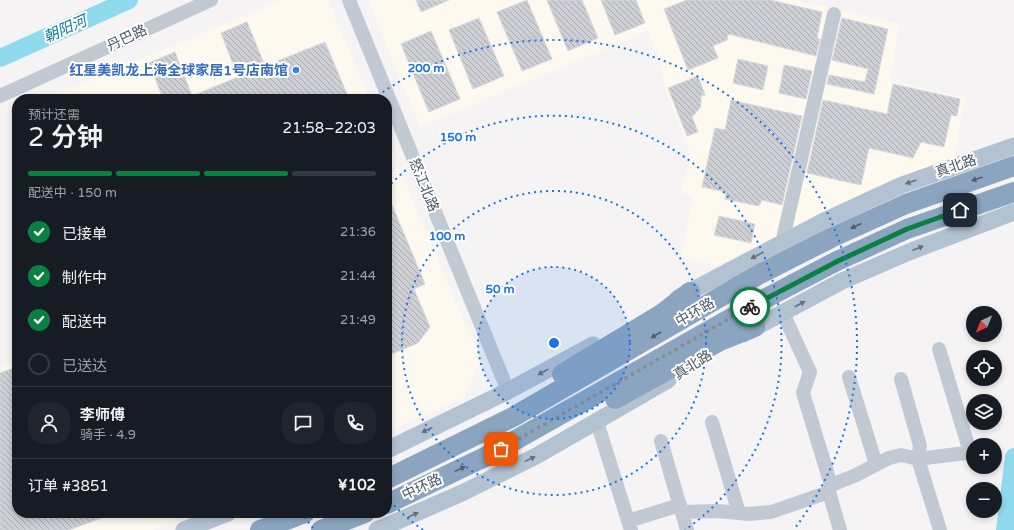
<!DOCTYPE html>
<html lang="zh">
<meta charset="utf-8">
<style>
body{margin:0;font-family:"Varela Round","Noto Sans SC",sans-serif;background:#20242c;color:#f1f3f6;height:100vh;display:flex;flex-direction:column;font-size:15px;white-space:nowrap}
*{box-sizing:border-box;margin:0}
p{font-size:13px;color:#9ea1a6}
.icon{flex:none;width:22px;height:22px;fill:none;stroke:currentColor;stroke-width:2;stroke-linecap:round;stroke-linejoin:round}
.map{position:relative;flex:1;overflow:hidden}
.side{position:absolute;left:12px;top:94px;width:380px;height:424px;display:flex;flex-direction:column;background:#171b24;border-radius:16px;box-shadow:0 2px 6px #0003}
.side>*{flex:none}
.needle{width:26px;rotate:223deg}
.fabs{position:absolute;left:966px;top:306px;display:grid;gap:8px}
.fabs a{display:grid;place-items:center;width:36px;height:36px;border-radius:50%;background:#171b24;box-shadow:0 2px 6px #0003;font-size:20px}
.pin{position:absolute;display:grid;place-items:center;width:34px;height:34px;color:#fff;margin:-17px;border-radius:8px;box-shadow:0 2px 6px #0006}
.courier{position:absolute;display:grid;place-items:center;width:40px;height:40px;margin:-20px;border:3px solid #0b8043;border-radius:50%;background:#fff;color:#222;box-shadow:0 1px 5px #0007}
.summary em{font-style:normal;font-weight:600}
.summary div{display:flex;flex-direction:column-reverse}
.summary{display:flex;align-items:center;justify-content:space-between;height:68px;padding:0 16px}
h1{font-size:26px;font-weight:600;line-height:30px}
.bar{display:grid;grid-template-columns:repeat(4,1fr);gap:6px 4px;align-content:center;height:48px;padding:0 16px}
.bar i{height:5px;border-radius:3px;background:#363941}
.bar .active{background:#0b8043}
.bar p{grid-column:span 4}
.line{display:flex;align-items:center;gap:10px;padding:0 16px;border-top:1px solid #363941}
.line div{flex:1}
.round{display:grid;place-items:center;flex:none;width:42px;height:42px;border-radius:16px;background:#20242c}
ol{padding:0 16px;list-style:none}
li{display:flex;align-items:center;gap:12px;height:44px}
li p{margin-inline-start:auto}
li .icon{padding:4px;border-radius:50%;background:#0b8043;color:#fff;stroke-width:4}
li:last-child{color:#9ea1a6}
li i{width:22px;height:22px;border:2px solid #363941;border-radius:50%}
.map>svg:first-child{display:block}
.commercial{fill:#fdf9ef}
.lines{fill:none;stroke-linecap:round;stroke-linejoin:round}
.river{stroke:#90daee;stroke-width:18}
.building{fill:url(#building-back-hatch);stroke:#d7d9de}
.minor{stroke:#c1cad2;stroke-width:14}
.major{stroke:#b3c2d1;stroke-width:17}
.highway{stroke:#8ba5c1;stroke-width:20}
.oneway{fill:#505e6b}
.oneway2{fill:#64717d}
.done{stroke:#868d94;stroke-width:4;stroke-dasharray:0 7.2}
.route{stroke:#0b8043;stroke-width:5}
.ring{fill:none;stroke:#1a73e8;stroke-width:2;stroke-dasharray:2 4}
.shop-dot{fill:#3f7fe0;stroke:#fff;stroke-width:1.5}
.labels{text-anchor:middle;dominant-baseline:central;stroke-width:4;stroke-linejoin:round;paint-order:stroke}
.street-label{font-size:14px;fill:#4a5661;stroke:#fff}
.shop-label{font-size:14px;font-weight:bold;fill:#366cbe;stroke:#fff;text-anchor:end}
.water-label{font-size:15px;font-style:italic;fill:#0c7c9b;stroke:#fff}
.centre{fill:#1a73e8;stroke:#fff;stroke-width:2}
.ring-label{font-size:12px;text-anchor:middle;font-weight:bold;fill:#1a73e8;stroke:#fff;stroke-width:4;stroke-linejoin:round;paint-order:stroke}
</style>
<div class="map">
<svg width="1014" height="530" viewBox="0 0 1014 530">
<defs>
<pattern id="building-back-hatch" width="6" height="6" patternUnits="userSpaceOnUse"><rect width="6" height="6" fill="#cdcfd5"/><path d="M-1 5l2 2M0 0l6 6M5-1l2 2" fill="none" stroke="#a8abb0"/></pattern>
</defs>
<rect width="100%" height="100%" fill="#f5f3f3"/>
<path class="commercial" d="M282 0H328L370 99H56L55 95Z
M368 0H795L900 24 890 81 965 98 954 156 876 187 716 266 681 256 693 196 682 193 690 153 666 90 658 55 648 31 420 127Z
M387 140 480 359 464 398 387 431Z
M17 361V513H193L153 530H0V368Z"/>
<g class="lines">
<path class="river" d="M0 58 129 0
M1005 530 1014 457"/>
</g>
<path class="building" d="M416 0H449L421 12Z
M527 0 552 59 522 71 497 12Z
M547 0H582L598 38 568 51Z
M601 0H636L645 23 615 35Z
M687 0H770L822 12 817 38 820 39 816 56 728 34 727 40 713 46 718 58 688 70 664 9Z
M479 18 504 76 473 89 449 30Z
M842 18 888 29 874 94 827 84 829 75 865 82 868 69 832 60Z
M247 22 265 66 325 42 349 99H163L149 63 175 52 192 96 238 77 221 33Z
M431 31 460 99 429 112 401 44Z
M738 59 768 66 763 90 733 83Z
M784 65 812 71 806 99 779 93Z
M698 76 705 95 701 96V103L700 108 692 117 698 132 687 136 668 88Z
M893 84 960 99 957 116 951 115 944 147 921 142 913 158 869 148 861 185 807 173 823 100 887 114Z
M731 100 802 116 782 205 762 200 759 206 725 199 726 192 702 187 715 128 725 130Z
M387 193 425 284 414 289 430 327 418 343 387 356Z
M719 216 755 224 751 243 714 235Z
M17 367V513L112 514 69 530H0V373Z"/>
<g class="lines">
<path class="minor" d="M349 0 508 391
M0 96 211 0
M782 243 834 14
M783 313 810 372 803 393 831 485 829 492 840 530
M939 349 970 452
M849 377 876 464
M901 379 920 446 918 459 940 530
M597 422 631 530
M712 422 739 513
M661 441 687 530
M831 485 854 476 889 458 901 455 918 459 973 452
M682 512 718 511 749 514 771 512 829 492
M628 521 680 505"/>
<path class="major" d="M678 298 824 221 902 185 1014 146
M743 334 842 281 909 252 1014 212
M387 450 508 391 593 345
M184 530 228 513
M377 530 462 493 538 455 668 380"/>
<path class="highway" d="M562 374 663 313 690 292
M615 399 720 341 755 327
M387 479 513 417 758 275 831 238 906 204 1014 166
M387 504 489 455 770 296 837 261 907 229 1014 192
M260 530 305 513
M321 530 365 513"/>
</g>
<defs><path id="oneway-solid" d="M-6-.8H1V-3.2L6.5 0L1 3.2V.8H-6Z"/></defs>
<g class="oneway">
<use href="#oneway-solid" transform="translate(977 179) rotate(161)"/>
<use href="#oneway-solid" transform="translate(856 226) rotate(156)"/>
<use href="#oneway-solid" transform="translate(656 335) rotate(150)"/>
<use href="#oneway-solid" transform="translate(460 469) rotate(-26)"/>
</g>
<g class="oneway2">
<use href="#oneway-solid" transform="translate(911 182) rotate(161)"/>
<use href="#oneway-solid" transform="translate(918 248) rotate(-21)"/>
<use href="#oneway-solid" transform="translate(756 256) rotate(153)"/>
<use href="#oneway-solid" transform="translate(800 304) rotate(-28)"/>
<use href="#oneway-solid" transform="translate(543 372) rotate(151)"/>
<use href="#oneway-solid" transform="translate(427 430) rotate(154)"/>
<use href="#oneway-solid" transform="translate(530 459) rotate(-26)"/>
<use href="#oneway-solid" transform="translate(413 515) rotate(-24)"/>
</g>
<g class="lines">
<path class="done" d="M501 449 750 307"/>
<path class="route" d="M750 307 838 261 907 229 960 210"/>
</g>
<circle cx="554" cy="343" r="76" fill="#1a73e8" fill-opacity=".12"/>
<g class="ring">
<circle cx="554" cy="343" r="76"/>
<circle cx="554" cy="343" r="152"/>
<path d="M423 530A228 228 0 0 1 387 498M387 188A228 228 0 1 1 685 530"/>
<path d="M313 528A304 304 0 0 1 303 515M373 99A304 304 0 0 1 795 528"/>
</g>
<circle class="shop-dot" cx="296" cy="70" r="4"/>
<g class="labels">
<g class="street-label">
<text transform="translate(127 38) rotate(-25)">丹巴路</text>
<text transform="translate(956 166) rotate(-19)">真北路</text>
<text transform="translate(424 185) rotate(68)">怒江北路</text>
<text transform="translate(695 312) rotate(-30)">中环路</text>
<text transform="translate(693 365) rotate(-32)">真北路</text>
<text transform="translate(422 487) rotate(-25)">中环路</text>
</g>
<g class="shop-label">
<text x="288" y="70">红星美凯龙上海全球家居1号店南馆</text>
</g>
<g class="water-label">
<text transform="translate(65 29) rotate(-24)">朝阳河</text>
</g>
</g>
<circle cx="554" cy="343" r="6" class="centre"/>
<g class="ring-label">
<text x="426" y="72">200 m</text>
<text x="458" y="141">150 m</text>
<text x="447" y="240">100 m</text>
<text x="500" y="293">50 m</text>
</g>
</svg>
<div class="fabs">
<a><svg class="needle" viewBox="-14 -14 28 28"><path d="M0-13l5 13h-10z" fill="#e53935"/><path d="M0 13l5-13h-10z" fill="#9ea1a6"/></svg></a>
<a><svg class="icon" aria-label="locate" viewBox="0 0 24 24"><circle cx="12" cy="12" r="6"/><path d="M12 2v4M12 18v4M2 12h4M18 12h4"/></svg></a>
<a><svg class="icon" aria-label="layers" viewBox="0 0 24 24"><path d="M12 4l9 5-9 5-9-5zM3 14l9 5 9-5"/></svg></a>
<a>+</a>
<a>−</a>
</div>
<div class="pin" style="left:501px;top:449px;background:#ea580c"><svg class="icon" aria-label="bag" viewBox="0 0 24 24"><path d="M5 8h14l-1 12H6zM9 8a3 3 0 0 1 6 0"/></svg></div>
<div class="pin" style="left:960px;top:210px;background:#1f2937"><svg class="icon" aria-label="home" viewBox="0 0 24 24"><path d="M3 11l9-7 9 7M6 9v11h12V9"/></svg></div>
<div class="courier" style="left:750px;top:307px"><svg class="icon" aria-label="bike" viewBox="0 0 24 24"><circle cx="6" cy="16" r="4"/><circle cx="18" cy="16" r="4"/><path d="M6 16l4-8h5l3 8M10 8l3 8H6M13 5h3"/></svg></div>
<section class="side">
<div class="summary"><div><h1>2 分钟</h1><p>预计还需</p></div><em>21:58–22:03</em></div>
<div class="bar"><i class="active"></i><i class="active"></i><i class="active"></i><i></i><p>配送中 · 150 m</p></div>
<ol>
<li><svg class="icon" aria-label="check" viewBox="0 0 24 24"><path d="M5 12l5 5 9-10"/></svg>已接单<p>21:36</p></li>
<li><svg class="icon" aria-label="check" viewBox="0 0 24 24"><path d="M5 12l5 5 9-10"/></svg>制作中<p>21:44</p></li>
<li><svg class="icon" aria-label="check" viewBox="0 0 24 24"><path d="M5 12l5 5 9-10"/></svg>配送中<p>21:49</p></li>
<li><i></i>已送达</li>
</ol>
<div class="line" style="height:72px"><a class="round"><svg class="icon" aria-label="person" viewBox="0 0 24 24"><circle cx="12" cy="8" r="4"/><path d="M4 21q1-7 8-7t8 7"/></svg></a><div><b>李师傅</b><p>骑手 · 4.9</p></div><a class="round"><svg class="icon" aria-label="chat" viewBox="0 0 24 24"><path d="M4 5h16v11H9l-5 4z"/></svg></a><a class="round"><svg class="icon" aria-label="phone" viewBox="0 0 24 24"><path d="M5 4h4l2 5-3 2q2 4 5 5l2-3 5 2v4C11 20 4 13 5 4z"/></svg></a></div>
<div class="line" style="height:52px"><div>订单 #3851</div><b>¥102</b></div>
</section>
</div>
